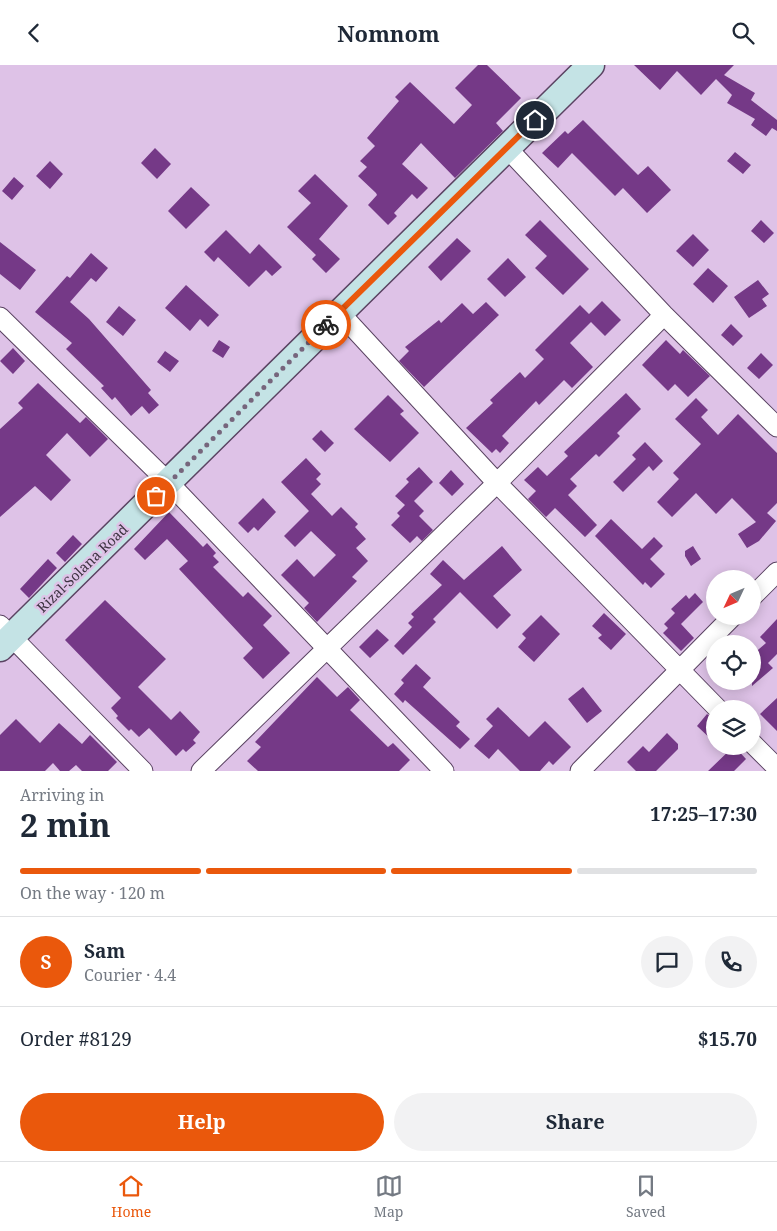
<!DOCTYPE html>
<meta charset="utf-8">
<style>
body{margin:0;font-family:"Noto Serif",serif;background:#f2f2f3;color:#1f2937;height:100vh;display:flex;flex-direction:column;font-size:19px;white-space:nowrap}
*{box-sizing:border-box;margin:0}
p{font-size:16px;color:#747a83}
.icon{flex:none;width:28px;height:28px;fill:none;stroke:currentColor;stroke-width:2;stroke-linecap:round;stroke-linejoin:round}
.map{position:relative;height:706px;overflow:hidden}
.drawer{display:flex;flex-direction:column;background:#fff;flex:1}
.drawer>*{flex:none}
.needle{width:32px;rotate:226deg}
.fabs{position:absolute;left:706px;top:505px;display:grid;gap:10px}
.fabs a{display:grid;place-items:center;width:55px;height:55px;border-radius:50%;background:#fff;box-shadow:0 2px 12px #0003;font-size:25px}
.pin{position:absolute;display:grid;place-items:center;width:42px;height:42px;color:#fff;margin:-21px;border:2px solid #fff;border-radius:50%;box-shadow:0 1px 5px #0007}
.courier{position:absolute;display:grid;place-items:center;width:50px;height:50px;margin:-25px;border:4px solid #ea580c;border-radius:50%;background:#fff;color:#222;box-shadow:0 1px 6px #0007}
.overview em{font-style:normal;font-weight:700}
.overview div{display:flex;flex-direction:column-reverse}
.overview{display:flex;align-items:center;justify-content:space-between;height:85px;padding:0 20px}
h1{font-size:32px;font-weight:700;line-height:38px}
.bar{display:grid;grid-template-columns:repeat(4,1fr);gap:8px 5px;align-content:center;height:60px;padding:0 20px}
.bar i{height:6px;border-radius:4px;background:#e0e1e3}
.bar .current{background:#ea580c}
.bar p{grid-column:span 4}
.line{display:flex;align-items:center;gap:12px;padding:0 20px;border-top:1px solid #e0e1e3}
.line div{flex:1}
.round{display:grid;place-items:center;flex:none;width:52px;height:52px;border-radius:26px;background:#f2f2f3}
.primary-button{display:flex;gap:10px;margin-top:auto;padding:10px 20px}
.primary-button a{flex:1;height:58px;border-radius:30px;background:#ea580c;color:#fff;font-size:20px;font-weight:700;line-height:58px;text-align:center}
.primary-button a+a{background:#f2f2f3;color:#1f2937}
header{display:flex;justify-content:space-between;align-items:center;height:65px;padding:0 20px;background:#fff;font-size:22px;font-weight:700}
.tabs{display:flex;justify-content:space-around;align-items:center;height:70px;border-top:1px solid #e0e1e3;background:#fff;font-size:14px;color:#747a83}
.tabs a{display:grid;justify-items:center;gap:2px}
.tabs .current{color:#ea580c}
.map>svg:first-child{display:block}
.building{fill:#753987}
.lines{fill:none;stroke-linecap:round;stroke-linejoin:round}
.minor-casing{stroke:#5a4362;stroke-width:21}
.secondary-casing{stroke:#5a4362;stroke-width:29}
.minor{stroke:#fff;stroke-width:19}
.secondary{stroke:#c4e3e5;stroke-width:26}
.done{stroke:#76657c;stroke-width:5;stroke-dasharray:0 9}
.route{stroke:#ea580c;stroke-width:6}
.labels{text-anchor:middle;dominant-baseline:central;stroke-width:5;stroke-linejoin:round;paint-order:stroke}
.street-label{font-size:14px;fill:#3e3342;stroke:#dec2e7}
</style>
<header><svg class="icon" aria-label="back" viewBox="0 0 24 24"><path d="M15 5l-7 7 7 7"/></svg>Nomnom<svg class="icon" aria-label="search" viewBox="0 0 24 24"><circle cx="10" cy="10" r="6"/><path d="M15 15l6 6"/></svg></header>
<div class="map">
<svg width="777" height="706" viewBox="0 0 777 706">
<rect width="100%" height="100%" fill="#dec2e7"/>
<path class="building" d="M478 0H487L521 33 496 58 503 66 455 113 421 78 402 99 428 123 417 134 412 129 394 148 397 151 388 160 368 140 377 130 376 128 358 111 367 102 360 96 375 81 367 73 399 36 395 32 410 17 454 59 472 40 455 23Z
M634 0H734L724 10 755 28 751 35 777 55V66L772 63 766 71 751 60 755 54 727 38 732 30 716 14 701 30 677 6 660 25Z
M583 55 638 110 648 101 671 125 647 148 623 123 615 131 572 88 558 103 542 88 565 66 568 69Z
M155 83 171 99 157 114 141 98Z
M735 87 751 100 743 109 727 96Z
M50 96 63 109 50 124 36 111Z
M315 109 348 141 319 174 340 194 326 208 312 194 316 190 287 162 311 138 298 126Z
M14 112 24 121 12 135 2 126Z
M191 122 210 140 186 164 168 146Z
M540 155 589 204 563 230 535 203 547 191 525 170Z
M761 155 774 168 764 178 751 166Z
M226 165 250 189 259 179 282 202 272 211 266 205 249 222 218 192 214 197 204 187Z
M693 169 709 185 693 202 676 186Z
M457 173 471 186 441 216 428 202Z
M0 177 36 205 20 225 0 209Z
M91 188 108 203 96 217 91 213 70 237 89 254 151 325 148 328 159 340 149 349 142 341 131 351 115 332 112 335 101 323 104 321 66 284 72 278 35 247 67 211 70 213Z
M508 193 526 212 505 232 487 214Z
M708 203 728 221 713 238 693 219Z
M758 215 769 229 762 234 767 241 749 253 734 232Z
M186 220 219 250 208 262 200 254 190 266 165 243Z
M602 236 621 255 605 271 591 257 570 278 593 302 572 323 564 315 539 340 536 336 502 371 509 378 500 388 496 384 492 388 466 363 493 338 490 335 520 307 525 313 544 294 535 285 580 240 589 249Z
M486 237 499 250 424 322 399 296 409 286 405 282 439 255 441 258 462 238 473 249Z
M119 241 136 255 123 271 106 257Z
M731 259 743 271 733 281 721 270Z
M219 275 230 282 223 293 212 286Z
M666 275 680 289 683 285 710 311 688 332 675 319 668 326 642 300Z
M13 283 25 296 13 309 0 296Z
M165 286 179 296 170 307 157 297Z
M761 288 773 300 759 314 747 303Z
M38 318 80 358 86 352 108 374 90 392 67 368 46 390 71 415 51 436 35 421 0 452V364L23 343 18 338Z
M626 328 641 344 617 368 620 371 599 392 596 389 570 414 577 421 568 430 597 460 585 472 555 443 546 452 528 434 536 426 524 415 538 402 547 411 568 391 564 387Z
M388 330 404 346 400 349 419 368 390 397 354 364Z
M696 333 708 345 701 352 718 370 738 349 777 388V438L767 448 776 456 759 476 747 483 738 469 756 457 732 433 716 449 696 428 672 452 657 437 679 414 673 408 701 379 675 354Z
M321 365 334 378 325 387 312 374Z
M645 377 663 396 653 406 649 401 623 427 613 417 636 394 632 390Z
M306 393 321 409 316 414 321 419 311 429 332 451 341 442 358 459 355 462 366 474 356 483 368 496 352 512 357 516 317 557 304 543 309 538 281 510 297 494 314 512 336 490 311 466 295 482 284 471 309 446 281 417Z
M419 402 433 417 414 436 424 446 419 451 433 465 422 476 417 471 410 478 391 460 400 451 397 448 405 440 395 431 409 417 406 414Z
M451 405 464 419 452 431 439 418Z
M263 433 276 447 258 466 254 462 248 468 238 458Z
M169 447 203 482 207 478 216 488 213 491 219 497 213 502 243 532 248 527 272 551 263 560 290 588 263 614 243 593 253 583 179 504 188 496 167 474 145 495 134 484Z
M611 454 642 484 654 472 663 481 650 494 665 509 651 523 645 517 643 520 595 471Z
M73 470 82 479 65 497 56 488Z
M502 481 522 505 493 531 511 550 497 564 460 527 433 554 436 557 403 590 394 581 412 562 408 558 414 552 411 549 442 520 430 509 443 495 464 515Z
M693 481 701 494 691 501 685 491V486Z
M48 494 57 503 29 533 20 524Z
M695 528 703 537 681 559 694 573 681 586 663 568 668 563 664 559 675 548 671 544 686 530 689 534Z
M105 535 166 594 138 622 171 655 180 646 200 667 193 675 196 678 186 687 183 684 176 691 149 663 139 672 131 664 129 666 116 653 118 651 111 643 121 633 65 575Z
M604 548 626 569 611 585 598 573 602 570 592 561Z
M541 550 560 569 534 597 518 582 526 573 522 569Z
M777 554V589L768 598 773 603 752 621V590L766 578 760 572Z
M377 564 389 575 370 593 359 582Z
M416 599 431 613 423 622 460 657 456 661 470 674 460 684 405 635 403 638 394 629 404 618 401 615Z
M317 612 337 632 348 622 360 635 350 645 388 682 393 678 410 695 399 706H258L247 696 261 682 255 677Z
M583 622 602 646 587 658 568 634Z
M777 633V666L760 649Z
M498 642 529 672 545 656 571 682 553 700 549 696 540 706H520L498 684 489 694 474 681 493 661 486 654Z
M707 649 715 655V678L697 661Z
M16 654 40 678 59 658 82 679 90 670 117 697 108 706H82L76 700 69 706H60L53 698 45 706H0V670Z
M667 668 678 679V684L656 706H636L627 697 643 681 649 687Z
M734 681 746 694 734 706H708Z"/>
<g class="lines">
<defs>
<path id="minor" d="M507 83 664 250 777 362
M339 247 497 418 718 644
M0 252 169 418 444 706
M752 532 777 507
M0 560 143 706
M752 678 777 703
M201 706 497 418 664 250
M580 706 733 551"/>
<path id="secondary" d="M0 583 591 0"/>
</defs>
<use href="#minor" class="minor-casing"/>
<use href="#secondary" class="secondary-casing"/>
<use href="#minor" class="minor"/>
<use href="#secondary" class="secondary"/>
</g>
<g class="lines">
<path class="done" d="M156 431 326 260"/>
<path class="route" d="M326 260 535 55"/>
</g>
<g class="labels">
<g class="street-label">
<text transform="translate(82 503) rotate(-44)">Rizal-Solana Road</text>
</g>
</g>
</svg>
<div class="fabs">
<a><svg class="needle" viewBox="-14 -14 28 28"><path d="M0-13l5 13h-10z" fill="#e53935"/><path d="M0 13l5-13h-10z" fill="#747a83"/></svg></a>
<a><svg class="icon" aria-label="locate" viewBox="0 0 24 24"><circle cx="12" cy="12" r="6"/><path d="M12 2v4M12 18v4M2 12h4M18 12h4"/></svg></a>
<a><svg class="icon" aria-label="layers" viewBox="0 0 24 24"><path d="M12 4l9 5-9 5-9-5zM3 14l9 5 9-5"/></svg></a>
</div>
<div class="pin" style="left:156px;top:431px;background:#ea580c"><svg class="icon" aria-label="bag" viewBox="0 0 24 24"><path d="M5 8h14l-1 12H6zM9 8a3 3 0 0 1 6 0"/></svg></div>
<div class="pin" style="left:535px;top:55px;background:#1f2937"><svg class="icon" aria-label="home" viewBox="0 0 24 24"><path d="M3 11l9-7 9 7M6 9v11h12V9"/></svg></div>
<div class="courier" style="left:326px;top:260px"><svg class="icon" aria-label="bike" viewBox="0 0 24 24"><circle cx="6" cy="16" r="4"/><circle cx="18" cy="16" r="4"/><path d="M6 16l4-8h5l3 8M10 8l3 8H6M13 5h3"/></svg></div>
</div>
<section class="drawer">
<div class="overview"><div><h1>2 min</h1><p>Arriving in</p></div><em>17:25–17:30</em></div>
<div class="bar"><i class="current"></i><i class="current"></i><i class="current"></i><i></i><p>On the way · 120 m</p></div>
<div class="line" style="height:90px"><b class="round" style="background:#ea580c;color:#fff">S</b><div><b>Sam</b><p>Courier · 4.4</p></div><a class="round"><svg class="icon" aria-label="chat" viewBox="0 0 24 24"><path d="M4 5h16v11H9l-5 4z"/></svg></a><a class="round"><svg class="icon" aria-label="phone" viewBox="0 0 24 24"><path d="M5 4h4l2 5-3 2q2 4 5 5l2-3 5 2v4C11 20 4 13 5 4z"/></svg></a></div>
<div class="line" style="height:65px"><div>Order #8129</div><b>$15.70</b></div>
<div class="primary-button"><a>Help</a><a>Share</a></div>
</section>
<nav class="tabs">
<a class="current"><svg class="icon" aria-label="home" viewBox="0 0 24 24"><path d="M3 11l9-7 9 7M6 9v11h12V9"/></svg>Home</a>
<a><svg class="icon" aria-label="map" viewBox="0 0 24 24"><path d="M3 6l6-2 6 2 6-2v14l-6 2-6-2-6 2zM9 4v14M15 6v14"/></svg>Map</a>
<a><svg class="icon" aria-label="saved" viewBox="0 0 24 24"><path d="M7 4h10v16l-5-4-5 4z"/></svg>Saved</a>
</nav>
